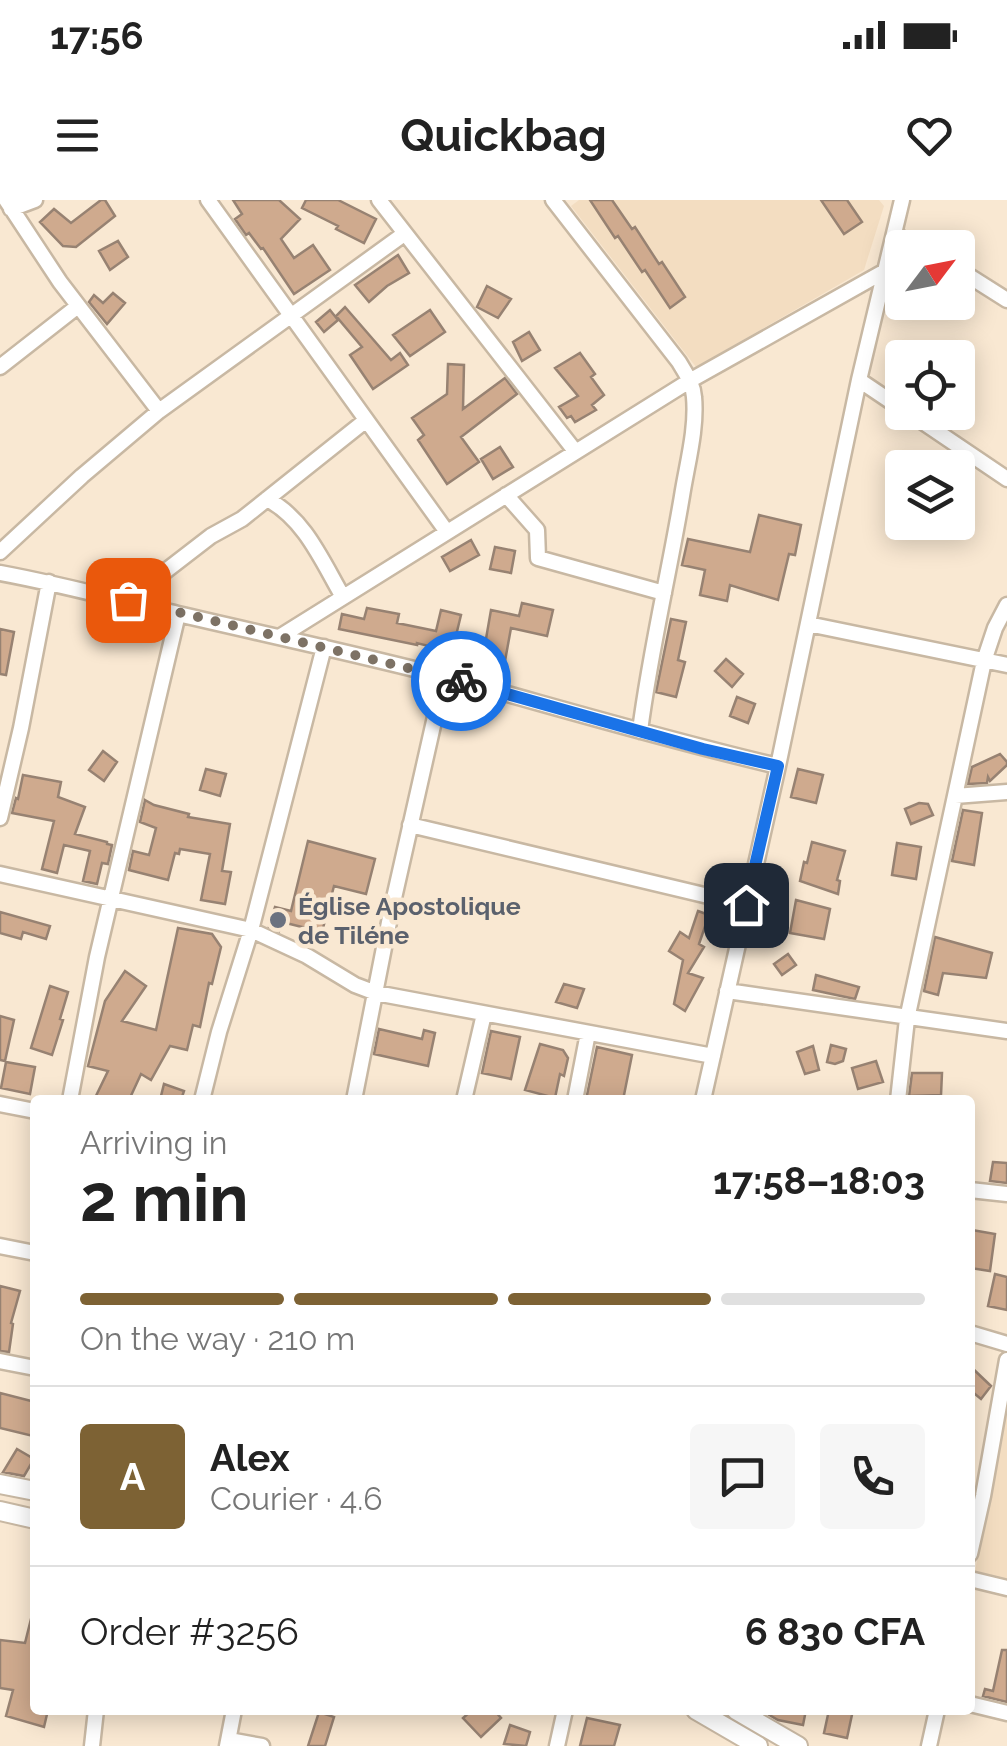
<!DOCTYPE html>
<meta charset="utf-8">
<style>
body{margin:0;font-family:Raleway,sans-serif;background:#f6f6f6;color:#222;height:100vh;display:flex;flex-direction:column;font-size:38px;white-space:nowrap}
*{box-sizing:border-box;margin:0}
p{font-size:32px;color:#767676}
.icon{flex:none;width:55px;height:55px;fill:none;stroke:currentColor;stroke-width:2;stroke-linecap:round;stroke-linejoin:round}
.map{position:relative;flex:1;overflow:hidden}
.details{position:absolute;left:30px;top:895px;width:945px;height:620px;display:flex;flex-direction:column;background:#fff;border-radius:10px;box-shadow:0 5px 25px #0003}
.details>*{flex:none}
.needle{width:65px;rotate:58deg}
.controls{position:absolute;left:885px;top:30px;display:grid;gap:20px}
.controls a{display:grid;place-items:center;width:90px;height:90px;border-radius:10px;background:#fff;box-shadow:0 5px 25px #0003;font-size:50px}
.pin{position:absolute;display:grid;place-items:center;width:85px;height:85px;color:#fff;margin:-42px;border-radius:20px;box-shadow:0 5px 15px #0006}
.courier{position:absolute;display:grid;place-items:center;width:100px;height:100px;margin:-50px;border:8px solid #1a73e8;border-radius:50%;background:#fff;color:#222;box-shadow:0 2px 12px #0007}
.overview em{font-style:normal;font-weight:700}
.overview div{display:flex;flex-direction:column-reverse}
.overview{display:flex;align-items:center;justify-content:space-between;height:170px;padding:0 50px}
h1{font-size:65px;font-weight:700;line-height:75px}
.bar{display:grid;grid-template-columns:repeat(4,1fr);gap:15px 10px;align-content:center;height:120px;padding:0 50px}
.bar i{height:12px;border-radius:8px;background:#e0e0e0}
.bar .active{background:#7d6234}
.bar p{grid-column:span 4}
.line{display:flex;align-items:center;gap:25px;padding:0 50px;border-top:2px solid #e0e0e0}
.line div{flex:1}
.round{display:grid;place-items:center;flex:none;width:105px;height:105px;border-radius:10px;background:#f6f6f6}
.status{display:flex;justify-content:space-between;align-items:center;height:70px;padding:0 50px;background:#fff;direction:ltr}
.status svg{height:28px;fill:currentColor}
header{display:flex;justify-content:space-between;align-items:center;height:130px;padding:0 50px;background:#fff;font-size:45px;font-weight:700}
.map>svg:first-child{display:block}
.built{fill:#f3ddc1}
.building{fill:#cfaa8e;stroke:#978272;stroke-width:2.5}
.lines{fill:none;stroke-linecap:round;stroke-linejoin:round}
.street-casing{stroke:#c8b8a3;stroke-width:19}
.secondary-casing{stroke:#c8b8a3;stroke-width:22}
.street{stroke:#fff;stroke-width:14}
.secondary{stroke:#fff;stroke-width:18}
.done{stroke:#7d7265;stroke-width:10;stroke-dasharray:0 18}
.route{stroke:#1a73e8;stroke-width:12}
.worship-dot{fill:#6b7280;stroke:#f9e8d2;stroke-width:4}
.labels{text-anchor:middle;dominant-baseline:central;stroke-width:9;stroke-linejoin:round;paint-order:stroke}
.worship-label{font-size:25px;font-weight:bold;fill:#5b616d;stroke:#f9e8d2;text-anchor:start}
</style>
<div class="status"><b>17:56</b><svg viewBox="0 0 49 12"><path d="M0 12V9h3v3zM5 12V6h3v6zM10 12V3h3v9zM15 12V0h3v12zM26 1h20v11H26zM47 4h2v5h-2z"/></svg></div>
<header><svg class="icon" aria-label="menu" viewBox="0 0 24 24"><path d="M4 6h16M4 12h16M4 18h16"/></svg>Quickbag<svg class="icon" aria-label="heart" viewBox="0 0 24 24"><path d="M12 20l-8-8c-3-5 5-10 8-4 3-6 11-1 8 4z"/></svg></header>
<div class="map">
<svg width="1007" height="1546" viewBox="0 0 1007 1546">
<rect width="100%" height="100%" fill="#f9e8d2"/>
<path class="built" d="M579 0H879L884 6 864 70 696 167 571 6Z
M1007 1190V1380L975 1372Z"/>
<path class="building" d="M101 0H105L115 16 76 47 63 46 40 22 54 9 71 23Z
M233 0H279L300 19 281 39 294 58 313 45 330 70 294 94 263 48 261 49 249 33 246 35 235 19 242 14Z
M306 0H338L376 19 364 43 336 29 338 26 302 8Z
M590 0H612L632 29 635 27 659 64 662 62 685 97 670 108 645 70 642 72 618 36 615 38Z
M821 0H847L862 22 844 34Z
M118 41 128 57 110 70 99 51Z
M398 55 409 73 387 86 369 102 355 85Z
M487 86 511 99 498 118 477 107Z
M113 93 125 103 107 124 89 102 94 95 103 103Z
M345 107 391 160 400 153 408 165 373 189 350 155 362 147 336 116Z
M330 110 338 120 324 132 316 122Z
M430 110 445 132 410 156 393 135Z
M529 132 540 150 522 161 513 142Z
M580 153 595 174 591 177 604 195 592 205 596 210 575 222 571 216 567 218 559 207 578 196 555 168Z
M448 164 464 165 463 209 505 178 517 194 461 237 479 262 447 284 418 240 424 235 412 218 447 194Z
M500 247 513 267 493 279 481 259Z
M759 315 801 325 795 355 789 354 778 400 730 385 727 401 700 395 705 370 682 365 688 339 750 352Z
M471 340 479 355 450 371 442 357Z
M495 347 515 351 511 373 490 369Z
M522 403 553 410 547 436 511 428 505 461 483 456 491 410 519 416Z
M367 408 399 414 397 423 436 431 441 410 461 415 452 452 417 443V445L339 429 342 414 364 419Z
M671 419 686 422 678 460 685 462 676 497 656 492Z
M0 429 14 432 6 475 0 474Z
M726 459 743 474 732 487 715 471Z
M737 497 755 504 748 523 730 516Z
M103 551 117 562 104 581 89 570Z
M1000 554 1007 562V565L990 581 988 577 987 583 968 584 972 567Z
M206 569 226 574 220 596 200 590Z
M798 569 823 575 816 603 791 597Z
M23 575 61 582 58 597 85 607 75 634 107 642V644L112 645 108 664 102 663 97 684 83 681 90 651 64 645 57 673 42 669 54 621 12 613 16 598 18 599Z
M145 600 154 605 189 614 188 617 230 624 222 671 231 672 225 704 201 700 210 654 180 649 179 654 175 653 168 680 129 670 133 651 149 655 156 628 140 622Z
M919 603 928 604 933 615 911 624 905 609Z
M963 610 982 613 974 665 952 661Z
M308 641 375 659 366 694 334 686 322 732 282 722 279 731 269 727 275 707 291 711Z
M812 642 845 651 837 680 840 681 838 694 800 681 804 662 807 663Z
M897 643 921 647 916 679 892 675Z
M796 700 830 709 824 739 790 733Z
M698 711 709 715 699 744 704 747 688 773 703 778 685 811 674 804 683 760 669 751 680 732 689 738Z
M0 712 50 726 46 739 23 732 21 739 0 733Z
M178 728 212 734 221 747 212 784 209 783 200 827 193 825 187 850 170 846 151 880 141 874 129 900H94L108 871 88 866 105 801 125 771 146 786 122 821 156 830Z
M935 737 992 753 986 778 943 773 938 795 924 791Z
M788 754 796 765 782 775 774 764Z
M816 775 859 787 855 799 813 790Z
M564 784 584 789 577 808 556 802Z
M50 786 68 792 60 819 63 820 52 855 31 848Z
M0 816 14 820 5 861 0 860Z
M379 829 422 839 424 830 435 833 428 866 374 854Z
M491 831 520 837 511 879 482 873Z
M540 844 563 850 568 858 564 876 560 874 555 898 525 890Z
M831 845 846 849 843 861 835 864 827 862Z
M813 846 819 870 805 874 797 852Z
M597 847 632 855 623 900H586Z
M876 861 883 882 858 889 852 868Z
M6 862 35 867 30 894 1 888Z
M912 873H942L941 895 909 896Z
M164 884 184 891 181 900H160Z
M993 962 1007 963V983L990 981Z
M972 1030 995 1034 990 1071 970 1068Z
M995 1074 1007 1077V1110L988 1106Z
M0 1086 20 1091 11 1123 13 1124 9 1152 0 1151Z
M970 1166 991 1186 981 1199 970 1190Z
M0 1193 35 1202 33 1236 0 1228Z
M17 1249 34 1259 24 1276 3 1272Z
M31 1419H35V1510H48L44 1527 6 1516 13 1490 0 1488V1440L25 1443Z
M1002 1450H1007V1502L983 1496 985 1489 993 1491Z
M472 1510H494L501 1518 481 1537 463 1518Z
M761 1510H806L803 1525 778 1520Z
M829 1510H853L847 1538 824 1533Z
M319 1512 334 1517 325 1546H308Z
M587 1518 620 1525 614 1546H580Z
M510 1525 530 1532 526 1546 504 1544Z"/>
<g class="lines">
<defs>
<path id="street" d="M6 0 60 82 159 211
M208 0 447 332
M379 0 575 251
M553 0 679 162C686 174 693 183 694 197 697 229 687 264 682 296 669 374 650 452 640 531
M11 9 35 0
M894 34 919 48
M958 69 1007 100
M0 167 78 106
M859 180 902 209
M908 212 1007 279
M506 295 537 330 538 358 664 393
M267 299C305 319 322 361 343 397
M0 352 82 276 159 211 404 34
M0 373C60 384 119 400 178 414 268 435 357 454 446 477 556 507 666 540 778 566
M128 400 211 336 242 319 365 221
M808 424 1007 465
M281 436 691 180 885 71
M955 596 1007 592
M0 618 21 528 49 382
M410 625 746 705
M0 674 251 730 307 756 355 785 376 793 713 856
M727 791 1007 831
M70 900 97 757 178 414
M202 900 219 832 251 730 324 447
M354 900 392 707 444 477
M464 900 484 814
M575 900 588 833
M703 900 778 566 859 180 902 0
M898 900 907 819 984 461 995 428 1007 405
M0 904 35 911
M970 990 1007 994
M0 1046 35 1053
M970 1133 1007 1144
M0 1161 35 1168
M970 1354 983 1296 1007 1160
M970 1379 1007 1388
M970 1504 1007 1513
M229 1540 262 1546
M92 1546 96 1510
M227 1546 234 1510
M557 1546 565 1510
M929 1546 937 1510"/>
<path id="secondary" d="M0 1284 35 1291
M0 1311 35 1319
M696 1510 758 1546
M736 1510 798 1546"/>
</defs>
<use href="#street" class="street-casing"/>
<use href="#secondary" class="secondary-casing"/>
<use href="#street" class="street"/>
<use href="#secondary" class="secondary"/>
</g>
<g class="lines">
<path class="done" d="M128 400 461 481"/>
<path class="route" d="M461 481 703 549 778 566 746 705"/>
</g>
<circle class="worship-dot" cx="278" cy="720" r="10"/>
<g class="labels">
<g class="worship-label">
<text x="298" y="706">Église Apostolique<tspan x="298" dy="29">de Tiléne</tspan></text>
</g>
</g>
</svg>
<div class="controls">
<a><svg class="needle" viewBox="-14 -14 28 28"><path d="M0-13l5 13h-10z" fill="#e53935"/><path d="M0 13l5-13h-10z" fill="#767676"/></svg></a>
<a><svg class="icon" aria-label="locate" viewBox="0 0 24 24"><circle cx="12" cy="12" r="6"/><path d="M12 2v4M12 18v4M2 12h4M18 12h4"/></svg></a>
<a><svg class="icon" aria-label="layers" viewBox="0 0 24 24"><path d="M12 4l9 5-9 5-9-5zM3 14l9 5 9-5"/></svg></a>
</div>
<div class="pin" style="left:128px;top:400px;background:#ea580c"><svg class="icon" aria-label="bag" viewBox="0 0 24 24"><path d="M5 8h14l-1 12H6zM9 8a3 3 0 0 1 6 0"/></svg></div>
<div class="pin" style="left:746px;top:705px;background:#1f2937"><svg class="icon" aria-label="home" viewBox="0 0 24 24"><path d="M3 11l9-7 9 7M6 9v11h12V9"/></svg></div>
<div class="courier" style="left:461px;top:481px"><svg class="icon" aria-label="bike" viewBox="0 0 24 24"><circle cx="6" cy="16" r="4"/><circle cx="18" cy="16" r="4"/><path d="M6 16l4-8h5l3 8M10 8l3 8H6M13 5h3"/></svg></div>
<section class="details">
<div class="overview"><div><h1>2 min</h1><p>Arriving in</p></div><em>17:58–18:03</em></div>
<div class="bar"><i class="active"></i><i class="active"></i><i class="active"></i><i></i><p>On the way · 210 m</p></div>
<div class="line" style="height:180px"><b class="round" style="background:#7d6234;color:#fff">A</b><div><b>Alex</b><p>Courier · 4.6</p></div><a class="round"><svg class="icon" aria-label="chat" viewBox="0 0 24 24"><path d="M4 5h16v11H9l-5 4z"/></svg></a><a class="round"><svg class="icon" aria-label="phone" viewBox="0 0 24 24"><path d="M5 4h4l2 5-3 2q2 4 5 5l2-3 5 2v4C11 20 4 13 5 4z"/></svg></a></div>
<div class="line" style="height:130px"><div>Order #3256</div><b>6 830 CFA</b></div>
</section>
</div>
